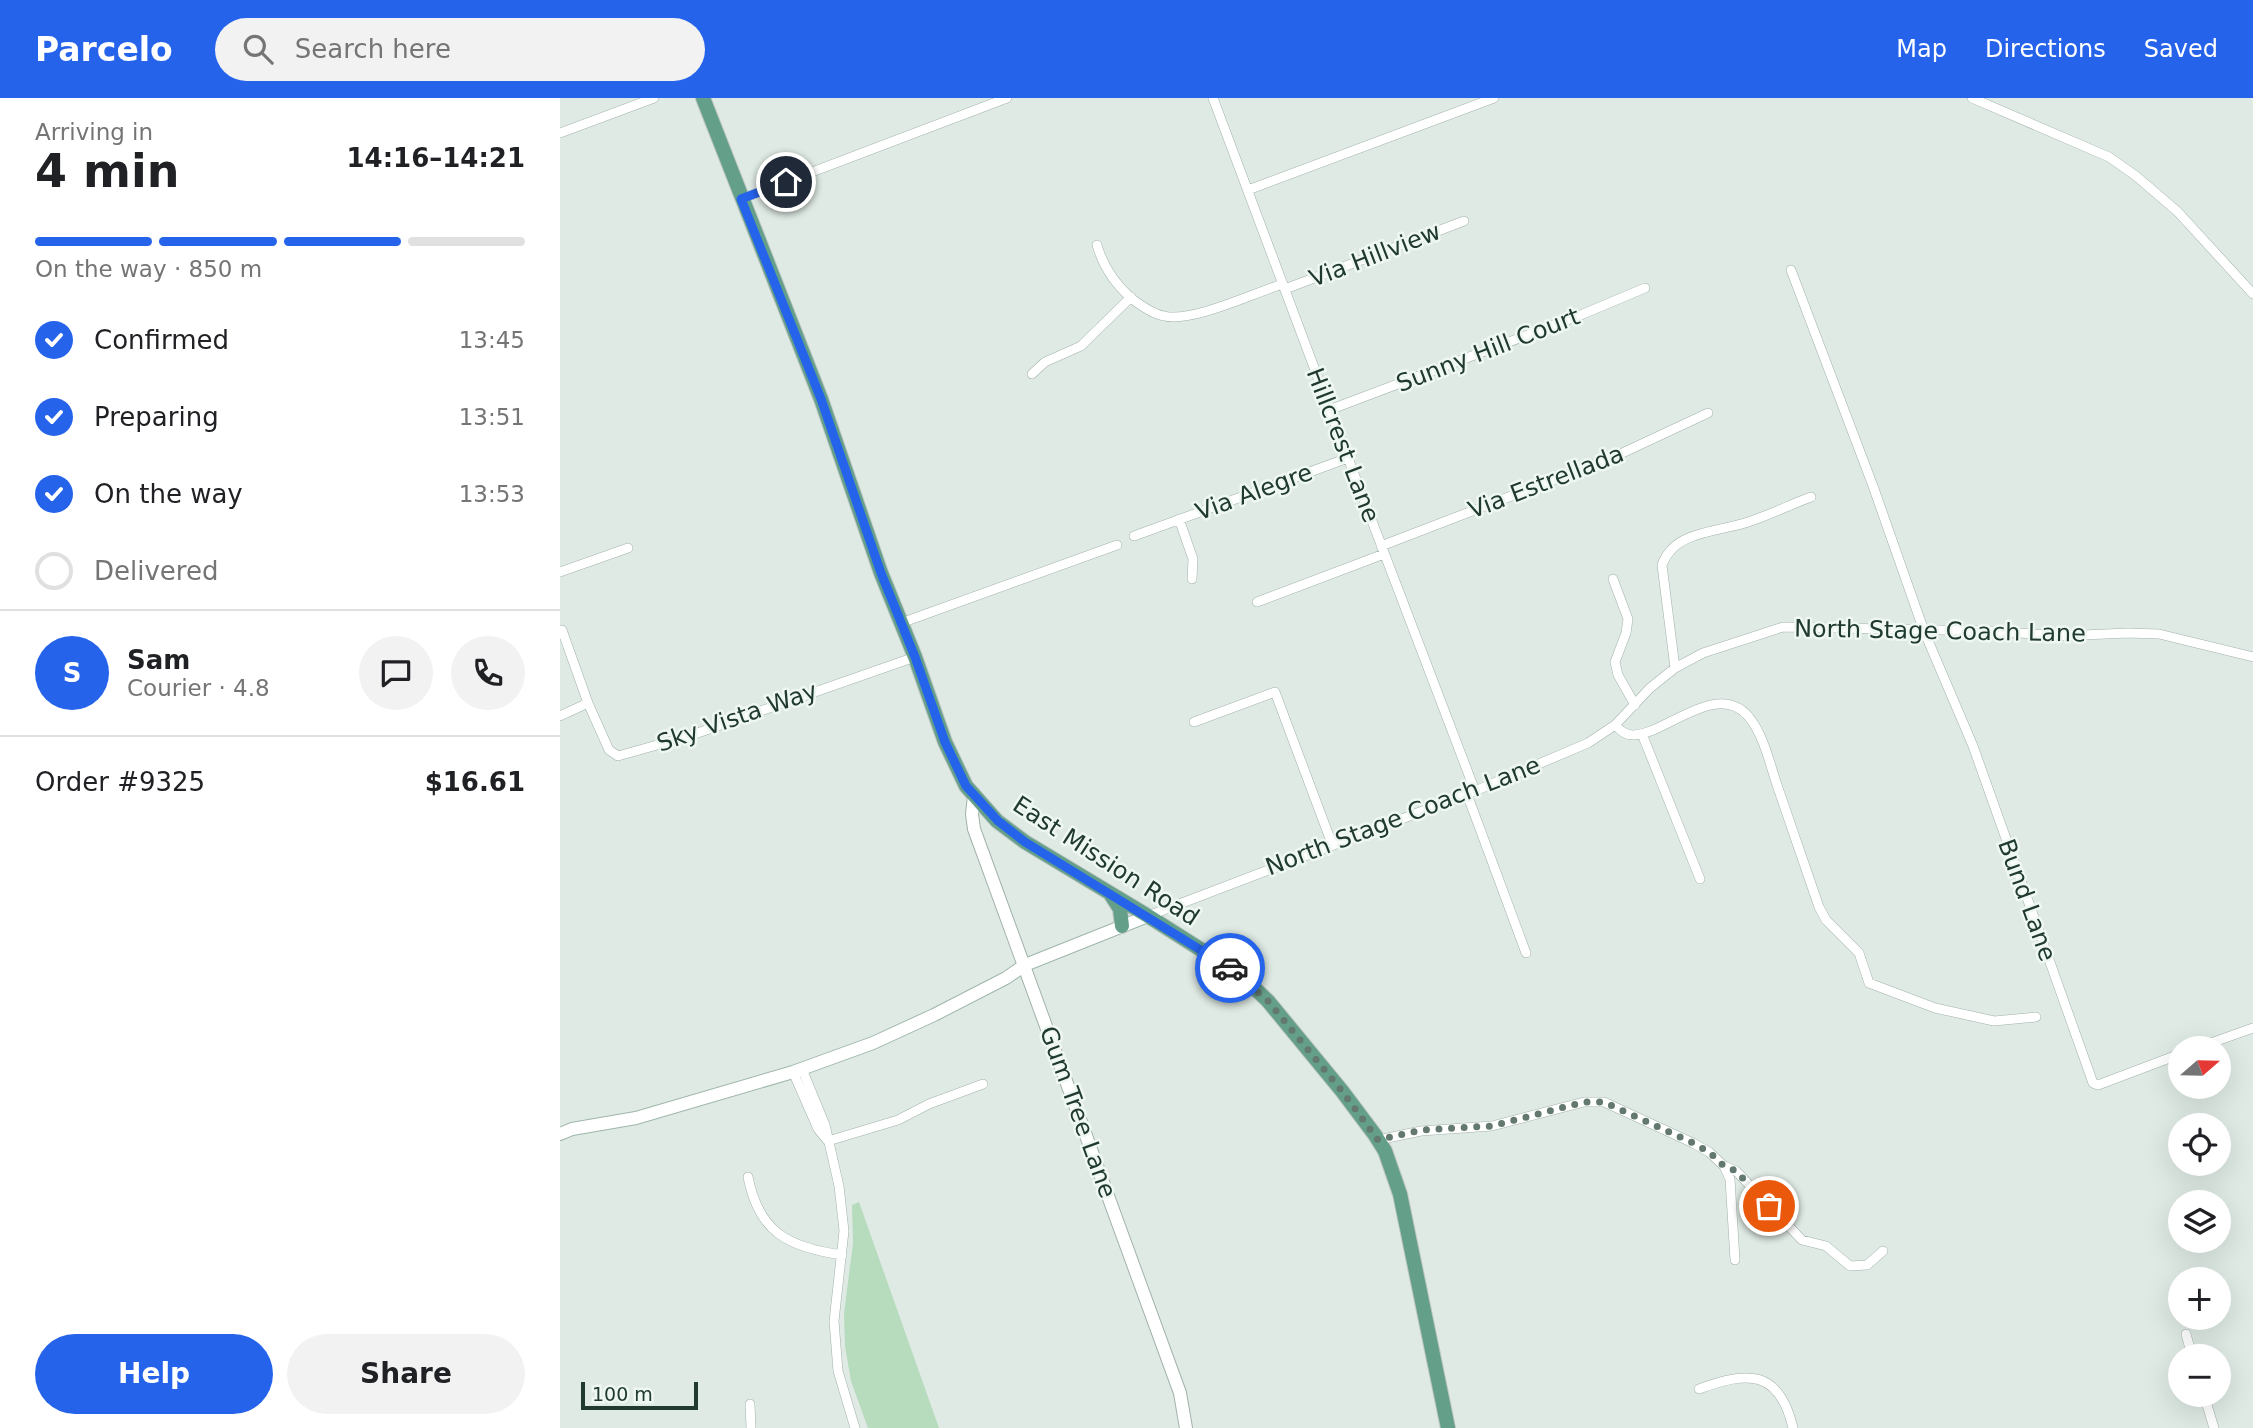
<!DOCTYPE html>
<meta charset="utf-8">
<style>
body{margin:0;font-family:"DejaVu Sans",sans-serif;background:#f2f2f2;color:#202124;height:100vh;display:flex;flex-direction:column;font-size:26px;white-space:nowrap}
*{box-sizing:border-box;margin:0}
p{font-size:23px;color:#757577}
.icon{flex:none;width:38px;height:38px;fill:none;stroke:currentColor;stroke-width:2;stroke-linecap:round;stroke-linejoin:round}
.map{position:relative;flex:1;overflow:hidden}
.drawer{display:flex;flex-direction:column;background:#fff;width:560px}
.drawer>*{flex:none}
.needle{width:46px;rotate:70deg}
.tools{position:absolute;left:1608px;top:938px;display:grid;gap:14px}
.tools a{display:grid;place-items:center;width:63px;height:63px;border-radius:50%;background:#fff;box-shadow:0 7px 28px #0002;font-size:35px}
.scale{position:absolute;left:21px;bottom:18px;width:117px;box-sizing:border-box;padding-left:7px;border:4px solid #203a30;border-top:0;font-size:19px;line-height:24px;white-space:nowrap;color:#203a30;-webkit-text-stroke:5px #eff7f2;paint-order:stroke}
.pin{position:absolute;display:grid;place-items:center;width:60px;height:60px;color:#fff;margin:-30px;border:4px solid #fff;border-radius:50%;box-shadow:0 2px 7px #0007}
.courier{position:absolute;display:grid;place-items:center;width:70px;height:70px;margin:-35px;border:5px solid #2563eb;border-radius:50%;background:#fff;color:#222;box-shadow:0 2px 9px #0007}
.headline em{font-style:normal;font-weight:800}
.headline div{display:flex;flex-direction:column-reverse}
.headline{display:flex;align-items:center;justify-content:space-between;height:119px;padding:0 35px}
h1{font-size:46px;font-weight:800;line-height:52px}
.bar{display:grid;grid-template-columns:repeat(4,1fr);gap:10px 7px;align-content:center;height:84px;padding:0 35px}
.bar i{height:9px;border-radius:5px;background:#e0e0e0}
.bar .selected{background:#2563eb}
.bar p{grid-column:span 4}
.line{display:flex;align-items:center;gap:18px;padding:0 35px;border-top:2px solid #e0e0e0}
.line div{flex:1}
.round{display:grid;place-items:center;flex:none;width:74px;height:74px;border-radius:37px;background:#f2f2f2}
ol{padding:0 35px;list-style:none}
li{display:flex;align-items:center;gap:21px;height:77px}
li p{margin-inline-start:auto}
li .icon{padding:7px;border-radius:50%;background:#2563eb;color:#fff;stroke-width:4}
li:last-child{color:#757577}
li i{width:38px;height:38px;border:4px solid #e0e0e0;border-radius:50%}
.cta{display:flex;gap:14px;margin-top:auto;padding:14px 35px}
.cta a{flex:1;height:80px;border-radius:42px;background:#2563eb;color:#fff;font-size:28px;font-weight:800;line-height:80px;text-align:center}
.cta a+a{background:#f2f2f2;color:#202124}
header{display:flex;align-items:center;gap:42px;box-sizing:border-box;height:98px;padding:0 35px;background:#2563eb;color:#fff}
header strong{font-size:33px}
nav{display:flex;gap:38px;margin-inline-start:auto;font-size:24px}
.search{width:490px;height:63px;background:#f2f2f2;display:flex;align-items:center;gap:18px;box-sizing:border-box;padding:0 24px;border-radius:38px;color:#757577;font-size:26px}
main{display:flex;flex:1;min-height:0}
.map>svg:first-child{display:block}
.green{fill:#b7dbbd}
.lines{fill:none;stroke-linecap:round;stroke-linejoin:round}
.minor-casing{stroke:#a2b2aa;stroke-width:10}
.tertiary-casing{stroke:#a2b2aa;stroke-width:14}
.secondary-casing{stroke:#9eb6aa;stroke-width:14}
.primary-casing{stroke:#bcc4c1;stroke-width:16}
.minor{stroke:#fff;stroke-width:9}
.tertiary{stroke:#fff;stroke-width:12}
.secondary{stroke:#fff;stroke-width:12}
.primary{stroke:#639f89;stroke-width:14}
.done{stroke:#63786f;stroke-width:7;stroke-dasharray:0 12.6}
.route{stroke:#2563eb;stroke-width:9}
.labels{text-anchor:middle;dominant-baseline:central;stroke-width:5;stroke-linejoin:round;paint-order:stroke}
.street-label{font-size:24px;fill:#203a30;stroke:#eff7f2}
</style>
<header>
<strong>Parcelo</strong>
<div class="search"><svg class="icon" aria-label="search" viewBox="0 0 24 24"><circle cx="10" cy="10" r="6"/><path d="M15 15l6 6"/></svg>Search here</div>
<nav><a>Map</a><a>Directions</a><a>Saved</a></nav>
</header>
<main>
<section class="drawer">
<div class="headline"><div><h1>4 min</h1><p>Arriving in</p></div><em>14:16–14:21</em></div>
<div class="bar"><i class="selected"></i><i class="selected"></i><i class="selected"></i><i></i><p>On the way · 850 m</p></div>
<ol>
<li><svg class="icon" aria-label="check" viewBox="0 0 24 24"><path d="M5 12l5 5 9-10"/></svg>Confirmed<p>13:45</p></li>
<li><svg class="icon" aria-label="check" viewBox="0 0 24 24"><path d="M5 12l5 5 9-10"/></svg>Preparing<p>13:51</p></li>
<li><svg class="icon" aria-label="check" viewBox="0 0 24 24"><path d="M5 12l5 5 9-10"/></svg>On the way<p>13:53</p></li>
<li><i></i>Delivered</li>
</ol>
<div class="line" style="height:126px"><b class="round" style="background:#2563eb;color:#fff">S</b><div><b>Sam</b><p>Courier · 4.8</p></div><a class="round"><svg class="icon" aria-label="chat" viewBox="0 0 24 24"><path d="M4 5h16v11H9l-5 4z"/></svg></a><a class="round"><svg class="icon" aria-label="phone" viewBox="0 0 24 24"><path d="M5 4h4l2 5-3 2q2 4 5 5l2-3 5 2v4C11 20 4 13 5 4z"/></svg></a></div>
<div class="line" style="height:91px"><div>Order #9325</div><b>$16.61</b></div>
<div class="cta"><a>Help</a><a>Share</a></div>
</section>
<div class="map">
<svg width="1693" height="1330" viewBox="0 0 1693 1330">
<rect width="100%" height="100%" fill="#dfeae4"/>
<path class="green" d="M299 1104 379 1330H308L291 1283 285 1248 284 1215 293 1145 292 1107Z"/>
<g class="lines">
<defs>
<path id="minor" d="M653 0 788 360 915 693
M1412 0 1549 59 1576 78 1618 114 1693 196
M0 35 94 0
M688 92 934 0
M181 101 447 0
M537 147C543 168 554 185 571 200 580 207 593 216 604 218 632 225 693 195 723 186
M1231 172 1313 388 1364 533 1413 648 1533 985 1538 987 1620 956
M725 191 904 123
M472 276 485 264 521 248 571 199
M769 312 1023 216 1085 190
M619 421 633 461 632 481
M574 438 788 360
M821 448 1058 357 1148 315
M0 474 68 450
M1053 481 1068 521 1066 535 1055 564 1058 577 1075 607
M697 504 824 456
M341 525 557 447
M2 532 28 605 49 652 58 658 129 638 355 559
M1115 570 1102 467C1114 433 1156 434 1185 425 1208 418 1229 407 1251 399
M0 618 28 605
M634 624 715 594 772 746
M1055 627C1060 632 1065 637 1073 637 1105 637 1156 582 1188 618 1203 635 1210 666 1217 687 1231 728 1245 769 1259 809L1266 822 1299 855 1309 885 1375 910 1434 923 1476 919
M1082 636 1140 781
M907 696 966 855
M588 818 915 693 1028 645 1055 627 1090 590 1115 570 1143 555 1223 529 1432 533 1501 538 1568 535 1599 536 1693 559
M1637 950 1693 930
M242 971 265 1027 279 1088 284 1133 274 1223 278 1273 295 1330
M233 974 258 1031 267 1042
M818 1042 861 1033 932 1028 1024 1004H1044L1133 1045 1149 1054 1164 1068 1170 1081 1175 1162
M268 1043 338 1022 369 1006 423 986
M1164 1068 1176 1073 1242 1142 1266 1148 1290 1168 1307 1167 1323 1153
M188 1079C199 1134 227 1149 282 1157
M1626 1236 1632 1258
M1139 1291C1188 1273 1219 1271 1233 1330
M1644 1297 1654 1330
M190 1306 191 1330"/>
<path id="tertiary" d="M414 698 412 716 414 731 620 1295 626 1330"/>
<path id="secondary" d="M0 1036 12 1031 76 1020 233 974 313 945 374 917 446 880 465 867 588 818"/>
<path id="primary" d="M143 0 261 301 321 475 355 559 385 644 406 688 437 723 465 744 588 818 681 877 708 903 782 993 815 1037 825 1053 840 1096 888 1330
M551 797 560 811 562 828"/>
</defs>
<use href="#minor" class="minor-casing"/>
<use href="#tertiary" class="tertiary-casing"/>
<use href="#secondary" class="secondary-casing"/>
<use href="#primary" class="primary-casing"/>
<use href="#minor" class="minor"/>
<use href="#tertiary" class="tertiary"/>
<use href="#secondary" class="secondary"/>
<use href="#primary" class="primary"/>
</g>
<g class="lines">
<path class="done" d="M670 870 708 903 782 993 818 1042 861 1032 932 1028 1024 1004H1044L1133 1045 1149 1054 1164 1068 1176 1073 1209 1108"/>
<path class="route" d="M226 84 181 101 261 301 321 475 355 559 385 644 406 688 438 723 465 744 670 870"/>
</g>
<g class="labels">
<g class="street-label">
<text transform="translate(815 157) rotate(-21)">Via Hillview</text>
<text transform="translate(928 252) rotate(-21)">Sunny Hill Court</text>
<text transform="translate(783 347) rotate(69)">Hillcrest Lane</text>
<text transform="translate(986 384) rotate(-21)">Via Estrellada</text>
<text transform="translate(694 394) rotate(-20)">Via Alegre</text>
<text transform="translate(1380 533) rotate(1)">North Stage Coach Lane</text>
<text transform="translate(177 619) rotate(-19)">Sky Vista Way</text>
<text transform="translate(843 718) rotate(-21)">North Stage Coach Lane</text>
<text transform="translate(546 763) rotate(33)">East Mission Road</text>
<text transform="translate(1467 802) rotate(70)">Bund Lane</text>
<text transform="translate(518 1014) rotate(70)">Gum Tree Lane</text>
</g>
</g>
</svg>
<div class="tools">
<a><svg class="needle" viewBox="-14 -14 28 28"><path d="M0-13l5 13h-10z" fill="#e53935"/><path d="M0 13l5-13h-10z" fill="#757577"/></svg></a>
<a><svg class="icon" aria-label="locate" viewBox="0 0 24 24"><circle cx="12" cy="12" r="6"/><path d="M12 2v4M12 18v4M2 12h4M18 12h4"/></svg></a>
<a><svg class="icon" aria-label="layers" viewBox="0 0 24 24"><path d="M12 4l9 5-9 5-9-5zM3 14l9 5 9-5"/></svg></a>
<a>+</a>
<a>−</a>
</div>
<div class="scale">100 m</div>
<div class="pin" style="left:1209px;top:1108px;background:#ea580c"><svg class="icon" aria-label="bag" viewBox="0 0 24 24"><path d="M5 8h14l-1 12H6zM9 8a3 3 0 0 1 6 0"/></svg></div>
<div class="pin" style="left:226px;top:84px;background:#1f2937"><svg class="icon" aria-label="home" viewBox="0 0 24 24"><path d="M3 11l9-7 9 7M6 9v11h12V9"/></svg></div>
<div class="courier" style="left:670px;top:870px"><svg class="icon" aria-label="car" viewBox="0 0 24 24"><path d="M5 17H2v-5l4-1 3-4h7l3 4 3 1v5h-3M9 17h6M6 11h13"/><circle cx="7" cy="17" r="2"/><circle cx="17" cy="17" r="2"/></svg></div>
</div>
</main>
